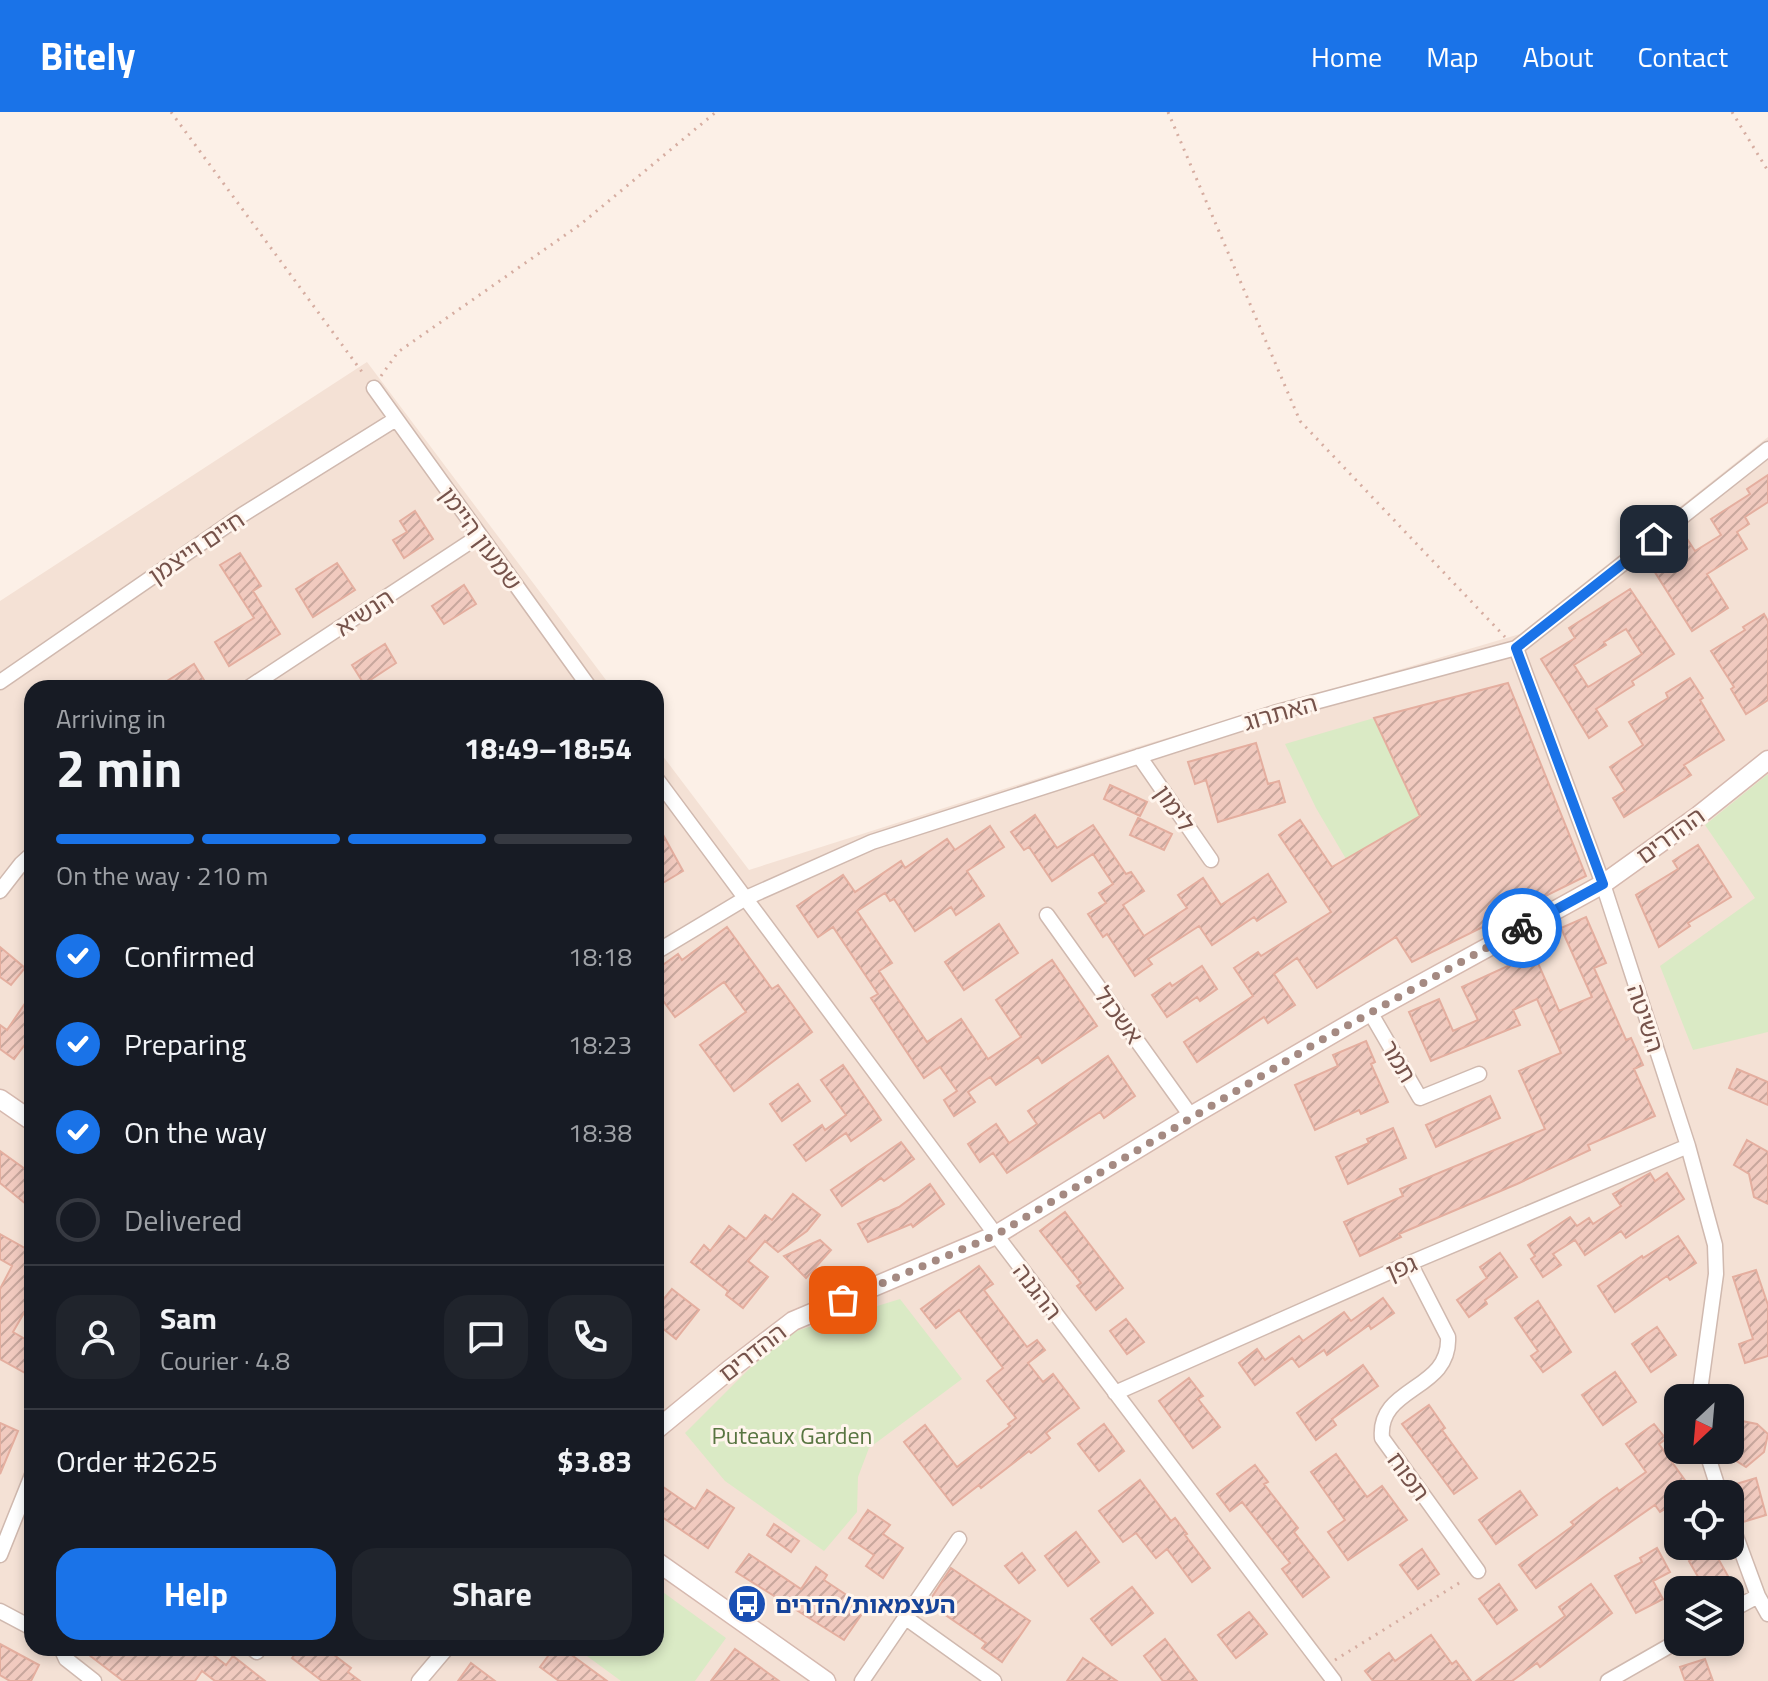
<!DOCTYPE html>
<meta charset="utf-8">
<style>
body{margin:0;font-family:"Titillium Web","Noto Sans Hebrew",sans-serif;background:#20242c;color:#f1f3f6;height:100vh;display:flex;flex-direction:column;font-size:30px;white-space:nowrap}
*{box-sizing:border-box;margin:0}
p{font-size:26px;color:#9ea1a6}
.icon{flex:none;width:44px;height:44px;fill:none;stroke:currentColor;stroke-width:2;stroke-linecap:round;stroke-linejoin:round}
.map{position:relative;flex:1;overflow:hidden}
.panel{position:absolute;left:24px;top:568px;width:640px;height:976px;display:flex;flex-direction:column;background:#171b24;border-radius:24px;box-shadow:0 4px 12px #0003}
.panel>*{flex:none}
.needle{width:52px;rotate:206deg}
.controls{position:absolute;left:1664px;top:1272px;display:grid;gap:16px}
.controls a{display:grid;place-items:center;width:80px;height:80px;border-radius:16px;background:#171b24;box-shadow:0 4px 12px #0003;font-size:40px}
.pin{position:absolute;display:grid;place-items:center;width:68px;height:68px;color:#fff;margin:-34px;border-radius:16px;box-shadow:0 4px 12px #0006}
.courier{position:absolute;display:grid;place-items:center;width:80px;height:80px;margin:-40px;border:6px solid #1a73e8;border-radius:50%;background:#fff;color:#222;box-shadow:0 2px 10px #0007}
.headline em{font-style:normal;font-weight:700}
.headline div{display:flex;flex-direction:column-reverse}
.headline{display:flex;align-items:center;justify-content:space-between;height:136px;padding:0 32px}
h1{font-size:52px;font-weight:700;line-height:60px}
.bar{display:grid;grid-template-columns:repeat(4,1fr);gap:12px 8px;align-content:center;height:96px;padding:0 32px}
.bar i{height:10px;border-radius:6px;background:#363941}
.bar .selected{background:#1a73e8}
.bar p{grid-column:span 4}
.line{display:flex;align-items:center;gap:20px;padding:0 32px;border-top:2px solid #363941}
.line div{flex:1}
.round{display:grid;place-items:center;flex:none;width:84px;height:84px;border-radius:24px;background:#20242c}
ol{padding:0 32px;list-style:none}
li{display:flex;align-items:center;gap:24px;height:88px}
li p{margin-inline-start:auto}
li .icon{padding:8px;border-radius:50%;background:#1a73e8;color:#fff;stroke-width:4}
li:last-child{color:#9ea1a6}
li i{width:44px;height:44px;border:4px solid #363941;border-radius:50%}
.action{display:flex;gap:16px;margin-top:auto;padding:16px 32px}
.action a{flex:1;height:92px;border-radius:24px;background:#1a73e8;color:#fff;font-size:32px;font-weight:700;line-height:92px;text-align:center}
.action a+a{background:#20242c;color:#f1f3f6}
header{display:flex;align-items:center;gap:48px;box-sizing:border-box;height:112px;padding:0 40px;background:#1a73e8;color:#fff}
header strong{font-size:38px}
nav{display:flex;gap:44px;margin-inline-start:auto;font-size:28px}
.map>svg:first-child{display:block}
.residential{fill:#f4e1d5;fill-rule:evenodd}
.green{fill:#daeac5}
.building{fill:url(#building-hatch);stroke:#e4ae9f;stroke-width:2;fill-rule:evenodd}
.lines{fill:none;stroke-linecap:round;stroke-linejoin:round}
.street-casing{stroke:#d0b9af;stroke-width:17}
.secondary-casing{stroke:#d6b9af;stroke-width:21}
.path{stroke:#d6ada1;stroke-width:3;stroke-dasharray:2 6;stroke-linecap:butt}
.street{stroke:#fff;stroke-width:14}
.secondary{stroke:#fff;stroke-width:18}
.done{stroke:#a58a82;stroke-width:8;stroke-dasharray:0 14.4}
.route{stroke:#1a73e8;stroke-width:10}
.labels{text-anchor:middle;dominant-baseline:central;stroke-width:6;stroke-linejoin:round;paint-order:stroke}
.street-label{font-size:24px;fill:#76534b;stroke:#fff5ed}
.park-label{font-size:24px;fill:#587541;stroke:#fff5ed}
.transit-label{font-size:24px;font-weight:bold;fill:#164399;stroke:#fff5ed;text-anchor:start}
</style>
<header>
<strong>Bitely</strong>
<nav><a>Home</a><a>Map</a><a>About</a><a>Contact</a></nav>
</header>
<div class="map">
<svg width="1768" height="1569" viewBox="0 0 1768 1569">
<defs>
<pattern id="building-hatch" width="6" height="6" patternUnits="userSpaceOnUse" patternTransform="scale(2)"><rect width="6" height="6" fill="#f1cabf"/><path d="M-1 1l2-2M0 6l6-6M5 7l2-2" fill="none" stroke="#c8a79d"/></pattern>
</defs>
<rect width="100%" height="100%" fill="#fcf0e7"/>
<path class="residential" d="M367 250 612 576H32V1536H656V635L749 758 1133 636 1520 522 1768 325V1569H0V489ZM1678 1286H1730V1338H1678ZM1678 1382H1730V1434H1678ZM1678 1478H1730V1530H1678Z"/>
<path class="green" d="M1374 606 1420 704 1346 747 1316 696 1285 632Z
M1768 662V920L1693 938 1660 854 1755 786 1705 713Z
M900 1187 962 1267 869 1336 858 1365 857 1400 824 1439 725 1369 685 1321 783 1223Z
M656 1475 726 1526 695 1569H621L576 1536H656Z"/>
<path class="building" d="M1768 363V390L1745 405 1749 412 1737 420 1747 437 1707 462 1728 496 1692 519 1646 446 1684 422 1695 439 1721 423 1711 407 1750 382 1747 377Z
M415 399 433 427 404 446 393 428 407 420 400 409Z
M240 441 261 474 253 479 280 522 229 554 215 530 254 506 220 453Z
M337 451 355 478 313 505 296 477Z
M464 473 476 492 444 512 432 494Z
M1630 477 1674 542 1632 569 1634 573 1596 597 1607 614 1589 626 1541 547 1575 526 1569 516ZM1626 517 1642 542 1588 575 1574 553 1606 533 1604 530Z
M1764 502 1768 509V588L1746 602 1731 577 1734 575 1711 539 1745 518 1743 515Z
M385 532 396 551 364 572 352 553Z
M194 552 209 576H156Z
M1690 566 1703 586 1700 588 1724 628 1684 653 1691 663 1624 705 1613 686 1625 679 1610 655 1643 633 1629 610 1668 586 1666 581Z
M1508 571 1586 764 1412 850 1396 825 1317 876 1297 846 1274 862 1295 893 1268 911 1264 905 1197 950 1184 930 1253 884 1234 856 1258 840 1261 844 1331 800 1279 723 1300 708 1332 755 1420 704 1374 606Z
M1256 631 1268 672 1279 669 1285 690 1218 710 1206 668 1195 672 1188 650Z
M1110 673 1147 690 1140 704 1104 687Z
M1035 703 1057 736 1093 713 1126 762 1131 760 1144 779 1123 793 1144 824 1187 796 1178 783 1203 766 1221 793 1268 762 1286 790 1257 809 1254 805 1212 833 1199 814 1148 847 1152 852 1135 864 1107 822 1103 825 1088 802 1106 791 1099 781 1113 772 1093 742 1052 769 1029 735 1024 738 1011 720Z
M1138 706 1172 722 1164 738 1130 723Z
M656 710 683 759 656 775Z
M990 714 1004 735 967 759 984 784 956 803 951 795 915 819 894 787 890 789 885 781 857 799 892 851 879 859 927 930 961 907 988 947 1021 925 996 888 1052 848 1097 914 1042 951 1038 945 996 973 990 965 968 980 975 990 954 1004 944 988 957 979 940 955 924 966 871 886 878 882 833 815 818 825 797 794 843 763 855 780 901 749 905 756 947 727 955 738Z
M1698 733 1731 785 1688 811 1690 814 1659 835 1636 783 1678 757 1673 749Z
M1586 805 1606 851 1594 856 1626 928 1631 926 1643 953 1634 957 1655 1004 1588 1033 1590 1038 1517 1072 1399 1122 1401 1125 1360 1144 1344 1110 1403 1084 1400 1077 1545 1017 1519 959 1561 941 1537 887 1513 898 1520 913 1431 949 1409 900 1439 887 1453 919 1478 908 1462 875 1534 842 1559 899 1592 885 1561 816Z
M999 812 1018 841 964 878 945 850Z
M727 815 772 877 778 873 812 920 734 979 700 933 746 900 724 870 675 905 656 879V858L678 842 682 848Z
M0 835 25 856 11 873 0 865Z
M1202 854 1217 877 1200 889 1197 885 1167 905 1152 883 1170 871 1172 874Z
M32 881V923L14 947 0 937V913L7 918Z
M1366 929 1375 950 1371 952 1388 990 1361 1002 1359 998 1315 1018 1295 973 1338 954 1333 943Z
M1108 944 1135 984 1104 1006 1100 1000 1007 1061 993 1041 980 1050 968 1032 996 1012 1009 1031 1037 1012 1028 999Z
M843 953 881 1008 851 1029 846 1021 806 1049 794 1033 822 1013 825 1018 846 1003 821 968Z
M1737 957 1768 970V993L1729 976Z
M798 972 810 989 782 1009 770 992Z
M1490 984 1500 1006 1436 1035 1426 1013Z
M1393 1016 1406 1046 1348 1072 1336 1045 1369 1031 1367 1027Z
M1747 1028 1768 1040V1092L1754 1085 1749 1062 1734 1053Z
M901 1030 914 1047 884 1069 881 1066 842 1094 831 1078Z
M0 1039 32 1062V1097L0 1071Z
M1650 1061 1655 1069 1667 1061 1684 1087 1626 1126 1621 1119 1585 1143 1575 1128 1553 1142 1561 1153 1543 1165 1531 1147 1535 1144 1528 1133 1570 1105 1577 1114 1589 1106 1593 1112 1621 1094 1613 1082Z
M930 1072 944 1092 913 1115 911 1112 868 1130 858 1112 899 1095Z
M793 1082 820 1103 807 1119 778 1140 765 1129 748 1149 768 1165 743 1196 726 1183 728 1179 691 1150 704 1133 710 1139 729 1114 746 1127 765 1103 772 1108Z
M1065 1100 1123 1176 1096 1198 1077 1174 1081 1171 1040 1119Z
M0 1122 32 1140V1187L13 1220 32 1231V1249L25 1261 0 1247V1177L12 1154 0 1147Z
M1678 1124 1696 1151 1670 1168 1667 1164 1615 1200 1598 1174 1642 1144 1643 1146Z
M820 1128 831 1138 806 1166 784 1144Z
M1500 1141 1517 1165 1485 1188 1487 1192 1469 1205 1457 1188 1487 1166 1480 1155Z
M979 1154 993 1172 984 1178 1027 1235 1037 1228 1045 1238 1028 1251 1043 1270 1053 1262 1079 1296 1046 1321 1050 1326 1031 1341 1029 1339 981 1376 979 1373 953 1393 904 1330 925 1313 957 1355 1010 1314 1008 1312 1016 1306 987 1269 1003 1256 959 1198 936 1216 921 1197Z
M1756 1158 1768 1193V1244L1745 1251 1739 1232 1753 1227 1733 1165Z
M672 1177 699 1198 676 1227 656 1211V1196Z
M1383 1186 1394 1201 1371 1217 1369 1213 1327 1243 1324 1238 1299 1255 1292 1246 1255 1273 1239 1251 1257 1237 1265 1248 1299 1224 1303 1229 1344 1200 1351 1209Z
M1538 1189 1571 1240 1543 1260 1531 1244 1538 1239 1515 1206Z
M1126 1207 1144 1230 1127 1242 1110 1219Z
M1657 1215 1676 1243 1651 1260 1632 1232Z
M1363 1253 1378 1274 1332 1307 1336 1313 1316 1328 1297 1301Z
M1615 1260 1636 1290 1603 1313 1582 1283Z
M1189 1266 1203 1284 1198 1287 1220 1315 1193 1336 1159 1289Z
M1429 1293 1445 1316 1442 1318 1477 1366 1454 1382 1402 1312Z
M1742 1309 1757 1312 1768 1322 1764 1340 1746 1355 1730 1345V1316Z
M0 1311 18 1319 0 1362Z
M1104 1312 1124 1339 1099 1359 1078 1332Z
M1654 1312 1666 1327 1659 1332 1692 1378 1686 1382H1678V1418L1665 1397 1660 1400 1655 1393 1536 1476 1519 1453 1574 1413 1571 1410 1600 1388 1617 1376 1619 1379 1646 1360 1626 1332Z
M1336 1342 1367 1385 1382 1374 1407 1408 1348 1448 1328 1420 1345 1408 1311 1360Z
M1255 1353 1268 1370 1264 1372 1298 1416 1294 1420 1329 1465 1303 1485 1282 1457 1290 1451 1242 1390 1230 1399 1217 1382Z
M1756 1366 1766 1403 1743 1410 1733 1373Z
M1140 1368 1171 1409 1175 1406 1187 1422 1185 1423 1210 1456 1192 1470 1167 1437 1156 1446 1136 1421 1123 1430 1099 1399Z
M656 1370 695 1397 707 1378 734 1396 708 1436 656 1401Z
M1520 1379 1537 1403 1496 1432 1479 1408Z
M868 1398 890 1413 883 1422 903 1436 883 1466 866 1454 874 1443 849 1426Z
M774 1412 799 1429 791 1440 767 1423Z
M1076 1420 1099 1450 1068 1474 1045 1444Z
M1687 1434H1711L1728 1464 1705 1477 1689 1449 1694 1446Z
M1657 1436 1670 1460 1653 1469 1663 1487 1636 1501 1615 1464 1642 1450 1640 1446Z
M1422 1437 1439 1462 1418 1477 1400 1453Z
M1022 1441 1035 1458 1019 1471 1005 1454Z
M749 1442 801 1477 816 1455 827 1463 824 1468 866 1496 844 1528 736 1460Z
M951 1456 1030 1509 1002 1550 982 1536 986 1531 928 1491Z
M1499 1472 1517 1498 1497 1512 1479 1487Z
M1591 1472 1612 1501 1540 1555 1537 1551 1512 1569H1476L1565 1504 1559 1495Z
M1132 1475 1153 1501 1112 1533 1091 1507Z
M1249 1500 1267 1522 1236 1546 1218 1523Z
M1431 1523 1452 1552 1456 1549 1471 1569H1373L1365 1559 1389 1541 1395 1549Z
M1165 1527 1197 1569H1163L1144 1544Z
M0 1532 39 1553 31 1569H10L0 1563Z
M80 1536H204L226 1553 233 1544 265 1569H215L202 1559 195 1569H123Z
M300 1536H325L351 1556 348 1560 360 1569H322L292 1546Z
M554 1536H562L607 1569H559L540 1555Z
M735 1537 779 1569H711Z
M1083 1546 1117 1569H1067Z
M1705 1547 1713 1569H1685L1680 1555Z
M471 1551 495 1569H458Z"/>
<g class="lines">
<defs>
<path id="street" d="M374 276 590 576
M1516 536 1603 772 1688 1034 1715 1133 1716 1162 1699 1286
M0 570 242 403 396 307
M248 576 479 424
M1139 644 1211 748
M656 666 996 1123 1334 1569
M0 779 21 752 32 742
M1047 803 1191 1004
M656 840 746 786 872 730 1274 601 1516 536 1768 337
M1370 900 1420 986 1479 962
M1410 1151 1448 1225C1451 1279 1377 1274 1382 1326L1478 1459
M1115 1281 1410 1151 1688 1034
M1706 1338 1720 1382
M1730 1408 1758 1484 1768 1502
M0 1443 32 1363
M0 1499 32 1516
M1730 1499 1758 1484
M906 1506 994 1569
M61 1536 66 1547 94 1569
M252 1536 257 1540
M419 1569 447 1536
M862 1569 959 1427
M1608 1569 1678 1529"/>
<path id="secondary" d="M0 987 32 1009
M656 1318 729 1258 793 1209 996 1123 1191 1004 1370 900 1603 772 1698 704 1768 648
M656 1449 826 1569"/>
</defs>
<use href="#street" class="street-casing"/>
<use href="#secondary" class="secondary-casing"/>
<path class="path" d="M171 0 365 264
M1168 0 1300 309 1505 525
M1732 0 1768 59
M381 264 398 240 581 112 716 0
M1335 1548 1464 1468"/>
<use href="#street" class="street"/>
<use href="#secondary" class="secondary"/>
</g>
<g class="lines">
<path class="done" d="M843 1188 996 1123 1318 930 1522 816"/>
<path class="route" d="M1522 816 1603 772 1516 536 1654 427"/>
</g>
<defs>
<symbol id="bus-disc" viewBox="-11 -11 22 22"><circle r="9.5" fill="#1a4fb4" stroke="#fff5ed"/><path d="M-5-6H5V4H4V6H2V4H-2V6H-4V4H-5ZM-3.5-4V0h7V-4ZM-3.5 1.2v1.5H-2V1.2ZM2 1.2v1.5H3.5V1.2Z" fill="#fff"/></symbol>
</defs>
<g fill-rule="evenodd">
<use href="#bus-disc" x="725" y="1470" width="44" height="44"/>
</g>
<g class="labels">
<g class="street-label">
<text transform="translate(481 426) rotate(54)">שמעון היימן</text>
<text transform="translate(196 435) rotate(-34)">חיים וייצמן</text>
<text transform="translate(364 500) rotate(-34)">הנשיא</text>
<text transform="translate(1280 600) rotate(-16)">האתרוג</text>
<text transform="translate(1175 696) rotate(55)">לימון</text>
<text transform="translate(1670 723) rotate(-36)">ההדרים</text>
<text transform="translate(1119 903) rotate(54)">אשכול</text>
<text transform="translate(1646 906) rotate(72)">השיטה</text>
<text transform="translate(1399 949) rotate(59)">תמר</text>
<text transform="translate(1401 1155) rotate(-23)">גפן</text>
<text transform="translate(1038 1179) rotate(53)">ההגנה</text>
<text transform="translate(752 1240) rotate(-38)">ההדרים</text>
<text transform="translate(1409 1364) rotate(54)">תפוח</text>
</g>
<g class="park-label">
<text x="792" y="1323">Puteaux Garden</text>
</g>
<g class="transit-label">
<text x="775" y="1492">העצמאות/הדרים</text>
</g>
</g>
</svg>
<div class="controls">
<a><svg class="needle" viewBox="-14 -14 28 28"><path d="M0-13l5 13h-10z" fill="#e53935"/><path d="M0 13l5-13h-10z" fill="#9ea1a6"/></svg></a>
<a><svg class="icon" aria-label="locate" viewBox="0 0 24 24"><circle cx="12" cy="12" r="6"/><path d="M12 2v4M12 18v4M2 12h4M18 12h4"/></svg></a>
<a><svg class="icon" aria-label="layers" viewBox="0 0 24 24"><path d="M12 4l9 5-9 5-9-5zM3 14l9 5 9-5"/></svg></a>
</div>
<div class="pin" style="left:843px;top:1188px;background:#ea580c"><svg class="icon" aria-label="bag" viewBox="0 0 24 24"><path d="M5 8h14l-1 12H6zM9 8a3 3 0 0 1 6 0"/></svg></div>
<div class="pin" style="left:1654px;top:427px;background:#1f2937"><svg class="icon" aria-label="home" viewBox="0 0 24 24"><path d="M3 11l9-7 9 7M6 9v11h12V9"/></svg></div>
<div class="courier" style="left:1522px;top:816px"><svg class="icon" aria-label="bike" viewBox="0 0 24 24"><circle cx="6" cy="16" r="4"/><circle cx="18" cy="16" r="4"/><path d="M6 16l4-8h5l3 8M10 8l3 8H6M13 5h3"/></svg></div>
<section class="panel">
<div class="headline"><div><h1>2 min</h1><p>Arriving in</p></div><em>18:49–18:54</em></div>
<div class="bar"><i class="selected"></i><i class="selected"></i><i class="selected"></i><i></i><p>On the way · 210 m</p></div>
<ol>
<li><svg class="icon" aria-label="check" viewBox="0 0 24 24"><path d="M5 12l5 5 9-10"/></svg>Confirmed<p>18:18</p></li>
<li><svg class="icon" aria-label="check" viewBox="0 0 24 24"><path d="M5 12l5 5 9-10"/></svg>Preparing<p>18:23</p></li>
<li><svg class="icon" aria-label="check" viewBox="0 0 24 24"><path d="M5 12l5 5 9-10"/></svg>On the way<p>18:38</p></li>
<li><i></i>Delivered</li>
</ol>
<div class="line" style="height:144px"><a class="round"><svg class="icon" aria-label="person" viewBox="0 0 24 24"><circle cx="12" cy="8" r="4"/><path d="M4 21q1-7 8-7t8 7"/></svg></a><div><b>Sam</b><p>Courier · 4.8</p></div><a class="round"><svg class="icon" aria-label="chat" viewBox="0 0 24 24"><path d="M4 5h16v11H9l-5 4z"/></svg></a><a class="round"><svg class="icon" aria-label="phone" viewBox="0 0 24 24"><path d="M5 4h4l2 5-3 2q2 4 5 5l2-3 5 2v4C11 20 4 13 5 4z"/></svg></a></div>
<div class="line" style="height:104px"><div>Order #2625</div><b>$3.83</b></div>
<div class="action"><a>Help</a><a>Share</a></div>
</section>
</div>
